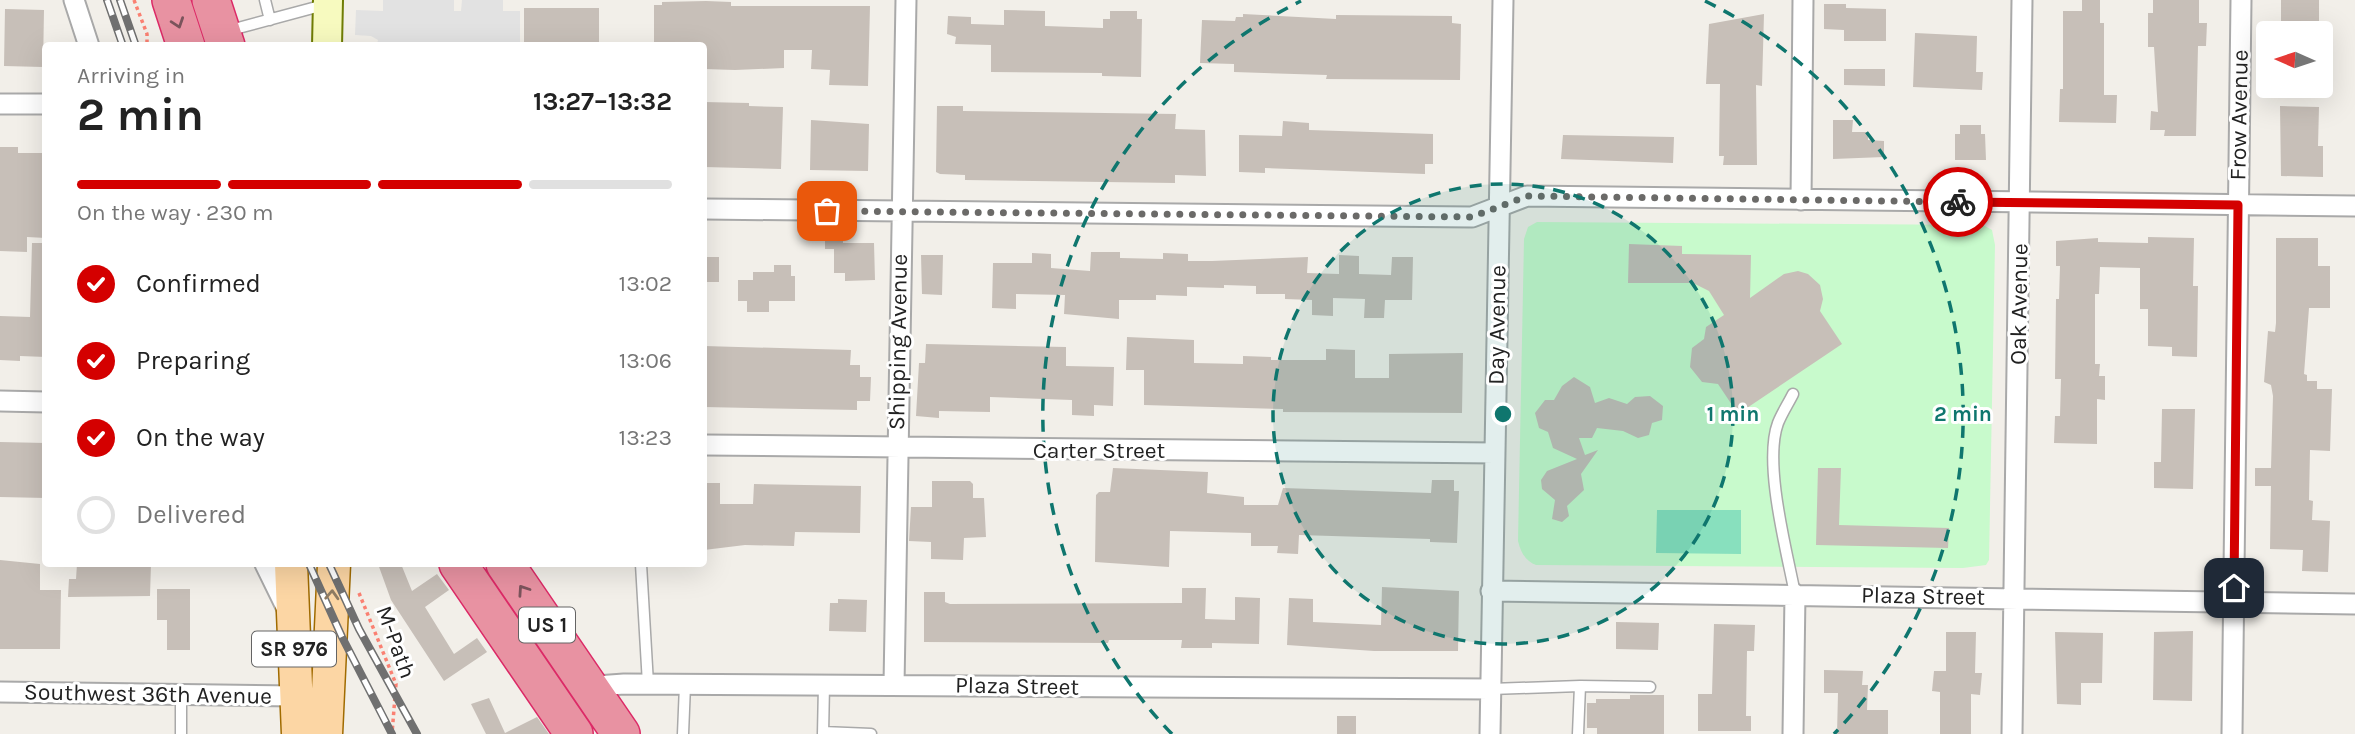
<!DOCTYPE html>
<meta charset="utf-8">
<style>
body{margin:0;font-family:Karla,sans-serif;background:#f6f6f6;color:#222;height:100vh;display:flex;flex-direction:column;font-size:26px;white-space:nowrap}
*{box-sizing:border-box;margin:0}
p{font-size:23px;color:#767676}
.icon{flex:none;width:38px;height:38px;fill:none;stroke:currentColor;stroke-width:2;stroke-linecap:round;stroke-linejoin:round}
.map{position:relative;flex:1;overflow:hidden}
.panel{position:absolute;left:42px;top:42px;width:665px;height:525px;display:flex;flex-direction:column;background:#fff;border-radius:7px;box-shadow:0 7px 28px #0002}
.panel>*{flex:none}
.needle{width:46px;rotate:273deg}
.tools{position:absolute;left:2256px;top:21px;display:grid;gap:14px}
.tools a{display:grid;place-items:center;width:77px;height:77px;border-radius:7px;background:#fff;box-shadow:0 7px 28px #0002;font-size:35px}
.pin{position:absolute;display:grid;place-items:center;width:60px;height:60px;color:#fff;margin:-30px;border-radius:14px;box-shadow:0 4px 10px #0006}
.courier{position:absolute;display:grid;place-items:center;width:70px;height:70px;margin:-35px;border:5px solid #d40000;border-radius:50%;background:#fff;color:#222;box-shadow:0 2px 9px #0007}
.head em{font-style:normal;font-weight:700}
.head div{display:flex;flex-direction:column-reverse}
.head{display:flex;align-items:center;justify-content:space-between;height:119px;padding:0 35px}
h1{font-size:46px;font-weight:700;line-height:52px}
.bar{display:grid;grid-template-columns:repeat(4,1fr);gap:10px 7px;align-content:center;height:84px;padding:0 35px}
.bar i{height:9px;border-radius:5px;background:#e0e0e0}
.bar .active{background:#d40000}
.bar p{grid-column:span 4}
ol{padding:0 35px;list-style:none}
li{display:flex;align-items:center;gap:21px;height:77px}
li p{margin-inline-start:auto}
li .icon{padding:7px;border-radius:50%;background:#d40000;color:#fff;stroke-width:4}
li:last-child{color:#767676}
li i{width:38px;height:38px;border:4px solid #e0e0e0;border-radius:50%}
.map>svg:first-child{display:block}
.park{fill:#c8facc}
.pitch{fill:#88e0be}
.parking{fill:#e2e2e2}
.building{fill:#c7bfb8}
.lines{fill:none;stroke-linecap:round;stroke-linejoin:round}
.lane-casing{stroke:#a9a9a9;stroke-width:13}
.street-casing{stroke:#a9a9a9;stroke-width:23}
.secondary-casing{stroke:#707d05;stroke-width:32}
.primary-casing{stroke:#a06b00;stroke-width:35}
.highway-casing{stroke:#dc2a67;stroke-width:40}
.path{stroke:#fa8072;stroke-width:3.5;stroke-dasharray:3.5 3.5;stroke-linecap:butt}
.lane{stroke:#fff;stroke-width:10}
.street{stroke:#fff;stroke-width:19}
.secondary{stroke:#f7fabf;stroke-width:28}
.primary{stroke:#fcd6a4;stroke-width:32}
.highway{stroke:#e892a2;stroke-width:37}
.rail-casing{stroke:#707070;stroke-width:8}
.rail{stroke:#fff;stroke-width:5;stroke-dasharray:16;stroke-linecap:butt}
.oneway{stroke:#7b545c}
.oneway2{stroke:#8f7c63}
.done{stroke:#6b6a68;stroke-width:7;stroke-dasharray:0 12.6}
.route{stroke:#d40000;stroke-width:9}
.ring{fill:none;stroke:#0f766e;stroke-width:3.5;stroke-dasharray:12 9}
.labels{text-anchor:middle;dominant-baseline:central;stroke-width:6;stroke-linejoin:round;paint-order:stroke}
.shield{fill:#fff;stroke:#646464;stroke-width:2}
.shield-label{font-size:21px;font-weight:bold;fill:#222}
.street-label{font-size:23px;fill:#222;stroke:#fff}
.centre{fill:#0f766e;stroke:#fff;stroke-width:3.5}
.ring-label{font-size:21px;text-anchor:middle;font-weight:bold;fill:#0f766e;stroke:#fff;stroke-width:6;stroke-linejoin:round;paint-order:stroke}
</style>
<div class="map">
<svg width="2355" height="734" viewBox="0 0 2355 734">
<rect width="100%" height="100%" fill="#f2efe9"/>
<path class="park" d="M1537 222 1983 225 1992 230 1995 245 1989 560 1986 565 1963 568 1536 565C1525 560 1521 553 1518 541L1524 239 1528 227Z"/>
<path class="pitch" d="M1657 510H1741V554L1656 553Z"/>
<path class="parking" d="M383 0H454V11H461L462 0H503V11H520V45H366L377 44 378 40 371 36 355 35 356 10 383 11Z"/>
<path class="building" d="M2082 0H2100V23H2104V95H2117L2116 123 2059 122 2060 89H2063V11H2082Z
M2153 0H2199V23H2207L2206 46H2198L2196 136H2164L2165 130H2150L2151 111 2158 112 2154 47H2148V13H2153Z
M2281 0H2319V33H2281Z
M706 1 731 2V6H870L868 86 829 85 830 70 811 69 812 50H784V68L735 70 704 69V46H654V5H662V2Z
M1824 4H1846V8L1886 9V41H1844V30L1824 29Z
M524 8H599V42L524 44Z
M5 9 44 10 43 67 4 66Z
M1004 10 1045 11V26L1103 28V19H1110V11H1137V19H1142L1141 77 1102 76V73L991 72V45L955 44 956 37 947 34 948 16 971 17V24L1004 25Z
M1243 14 1336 19V15L1452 16V23L1461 24 1460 80 1326 79 1327 75 1234 72V64L1200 63 1202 20 1235 21 1236 17H1243Z
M1764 14 1762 86 1756 85 1757 165H1723L1724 156H1719L1720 84H1706L1709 24Z
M1915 33 1977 36 1976 72H1983L1982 90 1913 87Z
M1844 69H1885V86L1844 85Z
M704 102 749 103V106L783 107 781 169 704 167Z
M937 106H963V111L1176 114 1175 129 1205 130 1206 176 1175 175V183L965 180V175L940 174 936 172Z
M2280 106 2319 107 2318 146H2323V177L2281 176Z
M811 120 869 124 868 171 810 170Z
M1833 120H1853L1852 132H1868V140L1884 141V157L1833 159Z
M1283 121 1309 123V130L1433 134V164H1425V174L1265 168V173L1239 172V135L1282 136Z
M1960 125H1981V134H1985L1986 160H1955V134H1960Z
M1563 135 1674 137 1673 163 1561 159Z
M0 147H18V153H46V238L27 237V252L0 251Z
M825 232H843V243H874L875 280 845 281V273H834V249H825Z
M2148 237 2194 238 2193 286H2198L2197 357 2172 356V347L2148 346V309H2140V268L2100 267 2099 294H2095V364H2100L2099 376H2105V400L2097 399V444L2054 443 2055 416H2060L2061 379H2055L2056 299H2059L2060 266H2056V241L2098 238V242L2148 243Z
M2276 238H2318V266H2330V308H2309L2304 374 2307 375V381H2317V389H2332L2330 451 2310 450 2309 500 2313 501 2312 520 2330 521 2328 572 2302 571 2303 550 2270 549 2271 486H2255V468H2271L2273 396 2271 385 2264 382 2268 331 2275 332 2276 323Z
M32 243H46V357L20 356V361L0 360V316L30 317Z
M1629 244 1682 246V254L1751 255 1750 298 1784 274 1798 271 1808 274 1820 285 1823 299 1820 311 1842 344 1738 414 1718 384 1702 382 1690 367 1692 348 1704 339 1706 327 1724 315 1709 291 1693 283H1628Z
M1091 252H1120V258L1163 259V253L1188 254V261H1212L1308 257 1307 273 1339 274V255L1359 256V274L1391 275 1392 257H1413L1412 300H1385L1384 318H1364L1365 299 1333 298V316L1312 315V300L1285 299V294H1256V286L1224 285V288L1187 287V296L1156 295V300H1119V319L1064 314 1065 295 1016 294V309L992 308 993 263H1032V253L1051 254V268L1090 271Z
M921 255H943L942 295 922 294Z
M704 257H719V282H704Z
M774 265H791V276H795V301H769V312H747V301H738V280H753V272H774Z
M1127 337 1194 340V363L1243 364V356L1271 357V360H1326V349L1355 350V378H1389V354L1463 353 1462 413 1283 412V409L1144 405V370H1126Z
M926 344 1066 347V366L1114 367 1113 406 1094 405V416L1072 415V400L990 397V412L939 411V418L916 416 919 363H925Z
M704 346 851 350 850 365H860V377H871L870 401H857V410L704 407Z
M1574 377 1590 387 1595 403 1609 398 1627 404 1635 397 1650 396 1663 406 1662 420 1652 423 1649 435 1638 438 1623 431 1597 428 1592 438H1579L1585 455 1598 450 1581 474 1584 490 1567 506 1569 516 1562 522 1552 519 1555 500 1542 489 1541 480 1547 471 1577 459 1553 448 1548 432 1539 428 1535 413 1545 400H1554L1562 386Z
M2162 409H2195L2193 489 2154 488V462H2161Z
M0 442 46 443V498L0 497Z
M1113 468 1208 472 1207 493 1244 497V505H1278L1283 488 1431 493 1432 480H1454V491H1459L1457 543 1430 542V539L1299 535 1298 554 1277 553 1278 546H1251V533L1170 531 1169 567 1095 562 1096 495 1099 492H1110Z
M1818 468H1841L1839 525 1949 528 1948 548 1816 545Z
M932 481H970L973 484V498H984L986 537 964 538 963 560 931 559V542L909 541 911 507H932Z
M704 483H720V504H753L754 484 861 486 860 533 795 532 794 546 745 545 704 550Z
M0 560 40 564V590H61L60 649H0Z
M77 564H151L150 596 68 597 69 579H76Z
M378 564H401L412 591 437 574 449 590 425 607 454 654 477 638 487 652 444 681 391 600Z
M1382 587 1459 591 1458 651H1374L1287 645 1289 598 1313 599V622L1381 625Z
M1182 588H1206L1205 619 1235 620V597L1260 598 1259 644 1212 643V648H1181L1182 640H1109L1108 643 924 642V592H945V602L950 604 1182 603Z
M157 589H190V650H167V620H157Z
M838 599 867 600 866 632 829 631 830 603H838Z
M1616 622 1659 623 1658 650 1616 649Z
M1714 624 1755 625 1754 651H1747L1746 716H1751V731H1698V694H1712Z
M2193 631 2192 701 2153 700 2154 632Z
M1946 632H1976L1975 673H1982L1980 695 1971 694V734H1940V692L1932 691 1934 671H1946Z
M2055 632 2103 633 2102 683H2081V705L2057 704Z
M1824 670 1863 671 1862 685H1868L1867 710H1888V734H1837L1838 693H1824Z
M1630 695H1664V734H1597V728H1587V703H1596V699H1630Z
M489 698 505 733 537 717 549 734H486L471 704Z
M1337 716H1356V734H1337Z"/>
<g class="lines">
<defs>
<path id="lane" d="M265 0 270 20
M227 31 324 5
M1793 394C1788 404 1782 413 1778 423 1763 463 1787 552 1795 594
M641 564 648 684
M1580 686 1650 687
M1491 689 1580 686 1578 734
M823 732 871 734
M181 734V695
M683 734 685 685
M823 734 824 685"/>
<path id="street" d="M74 0 89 46
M0 104H46
M1801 200 1803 0
M704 209 1472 217 1527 196 2355 206
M0 401 46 402
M704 445 1495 453
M265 564 289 613
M1491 591 2355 604
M894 685 906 0
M583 687 624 684 1491 689
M0 692 297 696
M1490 734 1503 0
M1793 734 1795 594
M2012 734 2022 0
M2232 734 2241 0"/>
<path id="secondary" d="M327 46 328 0"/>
<path id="primary" d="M291 564 298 734
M326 734 334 564"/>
<path id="highway" d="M171 0 186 46
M211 0 226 46
M458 564 574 734
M505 564 621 734"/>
</defs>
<use href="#lane" class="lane-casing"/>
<use href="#street" class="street-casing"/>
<use href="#secondary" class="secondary-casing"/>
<use href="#primary" class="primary-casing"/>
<use href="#highway" class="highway-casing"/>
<path class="path" d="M134 0 147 34V46
M359 593 396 684 392 734"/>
<use href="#lane" class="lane"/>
<use href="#street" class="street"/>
<use href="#secondary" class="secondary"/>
<use href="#primary" class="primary"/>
<use href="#highway" class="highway"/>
<defs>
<path id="rail" d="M107 0 123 46
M120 0 136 46
M309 564 342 637 392 734
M329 564 359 629 417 734"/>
</defs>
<use href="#rail" class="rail-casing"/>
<use href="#rail" class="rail"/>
</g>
<defs><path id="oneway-chevron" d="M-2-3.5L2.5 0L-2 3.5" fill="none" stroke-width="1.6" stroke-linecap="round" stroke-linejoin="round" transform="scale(1.75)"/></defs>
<g class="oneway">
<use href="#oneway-chevron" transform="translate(178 23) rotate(71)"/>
<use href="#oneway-chevron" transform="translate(523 590) rotate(-124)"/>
</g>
<use class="oneway2" href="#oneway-chevron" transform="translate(332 595) rotate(-87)"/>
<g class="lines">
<path class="done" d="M827 211 1472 217 1527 196 1958 202"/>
<path class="route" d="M1958 202 2238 205 2234 588"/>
</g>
<circle cx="1503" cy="414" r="230" fill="#0f766e" fill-opacity=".12"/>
<g class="ring">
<circle cx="1503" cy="414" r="230"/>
<path d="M1172 734A460 460 0 0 1 1301 1M1705 1A460 460 0 0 1 1834 734"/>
</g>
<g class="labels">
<g class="shield">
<rect x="519" y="607.5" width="56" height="35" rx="5"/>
<rect x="252" y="631.5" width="84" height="35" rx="5"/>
</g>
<g class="shield-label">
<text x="547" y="625">US 1</text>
<text x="294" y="649">SR 976</text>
</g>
<g class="street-label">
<text transform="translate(2239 115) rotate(-89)">Frow Avenue</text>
<text transform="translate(2019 304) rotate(-89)">Oak Avenue</text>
<text transform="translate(1497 325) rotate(-89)">Day Avenue</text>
<text transform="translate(898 342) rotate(-89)">Shipping Avenue</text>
<text x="1099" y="450">Carter Street</text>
<text transform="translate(1923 596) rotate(1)">Plaza Street</text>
<text transform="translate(396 642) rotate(70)">M-Path</text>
<text transform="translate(1017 686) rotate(1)">Plaza Street</text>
<text transform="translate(148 694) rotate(1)">Southwest 36th Avenue</text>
</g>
</g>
<circle cx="1503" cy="414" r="10" class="centre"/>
<g class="ring-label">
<text x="1733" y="421">1 min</text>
<text x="1963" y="421">2 min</text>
</g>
</svg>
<div class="tools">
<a><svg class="needle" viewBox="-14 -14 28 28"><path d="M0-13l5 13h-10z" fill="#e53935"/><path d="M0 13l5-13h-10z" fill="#767676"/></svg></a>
</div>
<div class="pin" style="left:827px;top:211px;background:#ea580c"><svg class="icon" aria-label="bag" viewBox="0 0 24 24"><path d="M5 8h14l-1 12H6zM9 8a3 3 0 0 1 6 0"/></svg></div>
<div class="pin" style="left:2234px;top:588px;background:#1f2937"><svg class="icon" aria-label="home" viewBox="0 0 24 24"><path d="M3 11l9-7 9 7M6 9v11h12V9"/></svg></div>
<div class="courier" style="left:1958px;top:202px"><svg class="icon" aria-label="bike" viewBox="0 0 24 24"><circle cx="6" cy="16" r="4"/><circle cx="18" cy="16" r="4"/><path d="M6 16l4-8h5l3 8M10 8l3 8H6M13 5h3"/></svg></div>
<section class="panel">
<div class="head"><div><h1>2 min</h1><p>Arriving in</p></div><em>13:27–13:32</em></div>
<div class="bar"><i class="active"></i><i class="active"></i><i class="active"></i><i></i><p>On the way · 230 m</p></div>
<ol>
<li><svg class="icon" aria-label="check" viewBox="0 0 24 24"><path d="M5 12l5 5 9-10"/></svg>Confirmed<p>13:02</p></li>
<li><svg class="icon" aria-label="check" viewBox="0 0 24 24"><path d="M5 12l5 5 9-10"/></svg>Preparing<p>13:06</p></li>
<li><svg class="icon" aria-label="check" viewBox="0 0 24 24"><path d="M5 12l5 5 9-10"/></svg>On the way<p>13:23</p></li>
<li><i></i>Delivered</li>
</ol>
</section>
</div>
